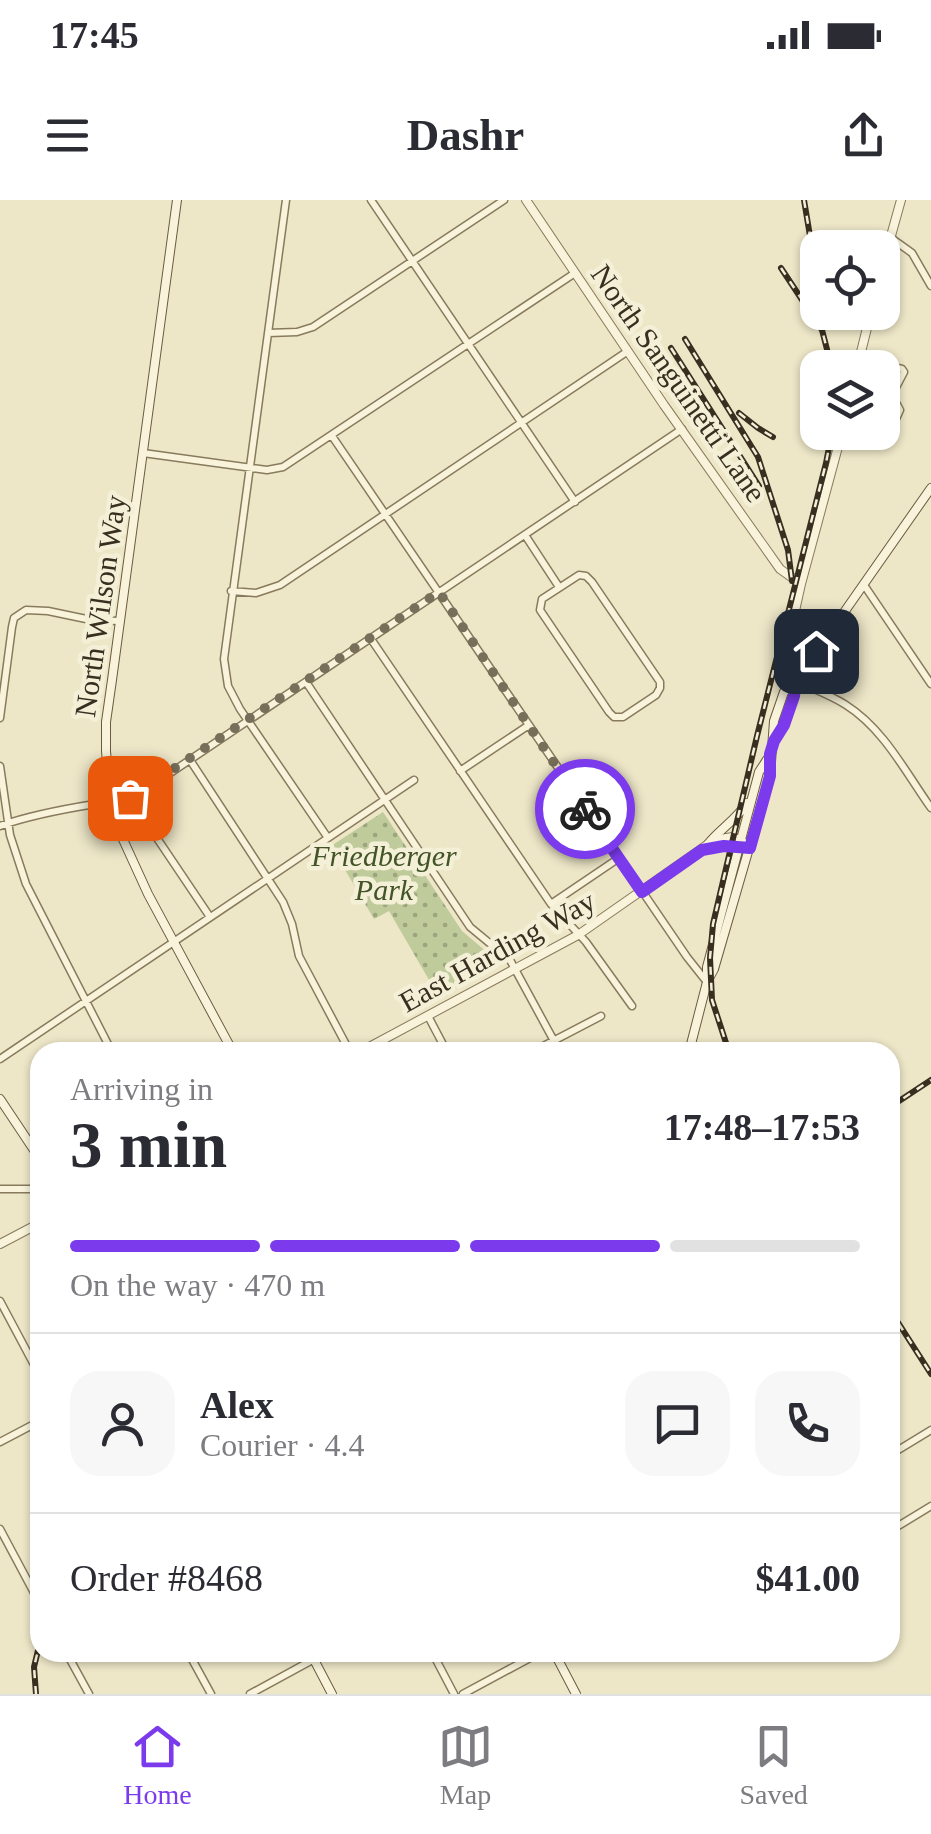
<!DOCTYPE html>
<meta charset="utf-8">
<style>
body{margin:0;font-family:"Times New Roman",serif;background:#f7f7f7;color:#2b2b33;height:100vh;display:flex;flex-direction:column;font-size:38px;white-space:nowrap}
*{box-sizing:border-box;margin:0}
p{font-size:32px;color:#7c7c81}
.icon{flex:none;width:55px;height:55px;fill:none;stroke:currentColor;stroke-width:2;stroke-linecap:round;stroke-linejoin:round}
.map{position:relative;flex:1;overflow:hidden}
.panel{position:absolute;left:30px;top:842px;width:870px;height:620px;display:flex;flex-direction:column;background:#fff;border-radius:30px;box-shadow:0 2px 8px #0004}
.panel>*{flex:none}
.buttons{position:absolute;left:800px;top:30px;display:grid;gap:20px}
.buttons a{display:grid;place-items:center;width:100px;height:100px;border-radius:20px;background:#fff;box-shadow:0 2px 8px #0004;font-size:50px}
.pin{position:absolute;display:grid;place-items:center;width:85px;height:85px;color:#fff;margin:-42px;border-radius:20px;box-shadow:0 5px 15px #0006}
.courier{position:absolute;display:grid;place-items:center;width:100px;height:100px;margin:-50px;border:8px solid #7c3aed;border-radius:50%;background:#fff;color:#222;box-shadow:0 2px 12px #0007}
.headline em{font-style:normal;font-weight:800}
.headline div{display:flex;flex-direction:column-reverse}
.headline{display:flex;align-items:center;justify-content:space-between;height:170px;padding:0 40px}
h1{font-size:65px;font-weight:800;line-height:75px}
.bar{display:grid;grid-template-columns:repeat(4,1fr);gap:15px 10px;align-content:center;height:120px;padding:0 40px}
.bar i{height:12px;border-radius:8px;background:#e1e1e2}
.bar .on{background:#7c3aed}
.bar p{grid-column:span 4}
.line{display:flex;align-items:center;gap:25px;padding:0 40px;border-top:2px solid #e1e1e2}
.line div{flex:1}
.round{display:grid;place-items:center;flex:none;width:105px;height:105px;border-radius:30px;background:#f7f7f7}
.status{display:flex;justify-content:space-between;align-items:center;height:70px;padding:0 50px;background:#fff;direction:ltr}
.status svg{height:28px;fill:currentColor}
header{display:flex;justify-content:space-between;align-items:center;height:130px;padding:0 40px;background:#fff;font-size:45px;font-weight:800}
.tab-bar{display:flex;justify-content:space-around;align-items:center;height:140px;border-top:2px solid #e1e1e2;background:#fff;font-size:28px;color:#7c7c81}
.tab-bar a{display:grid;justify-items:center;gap:5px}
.tab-bar .on{color:#7c3aed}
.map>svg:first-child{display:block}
.park{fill:url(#park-dots)}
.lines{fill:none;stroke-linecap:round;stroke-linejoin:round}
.minor-casing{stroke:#887a5d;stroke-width:9}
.tertiary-casing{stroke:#887a5d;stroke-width:10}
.secondary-casing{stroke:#6a5b40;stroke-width:10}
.minor{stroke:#f8f3da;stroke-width:6}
.tertiary{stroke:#f8f3da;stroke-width:8}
.secondary{stroke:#f8f3da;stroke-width:8}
.rail-casing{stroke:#392f20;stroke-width:6}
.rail{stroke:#f4f0d7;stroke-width:2.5;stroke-dasharray:8;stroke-linecap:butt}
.done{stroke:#786f5a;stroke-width:10;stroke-dasharray:0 18}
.route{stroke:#7c3aed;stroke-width:12}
.labels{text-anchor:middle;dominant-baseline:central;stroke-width:9;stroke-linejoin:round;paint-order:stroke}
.street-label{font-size:30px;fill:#392f20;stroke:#f4f0d7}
.park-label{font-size:30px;font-style:italic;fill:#435428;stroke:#f4f0d7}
</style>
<div class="status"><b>17:45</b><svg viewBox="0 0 49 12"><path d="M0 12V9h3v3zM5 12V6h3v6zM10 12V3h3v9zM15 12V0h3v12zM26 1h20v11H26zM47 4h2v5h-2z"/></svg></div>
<header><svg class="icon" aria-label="menu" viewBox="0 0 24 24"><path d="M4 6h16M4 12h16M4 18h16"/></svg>Dashr<svg class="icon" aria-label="share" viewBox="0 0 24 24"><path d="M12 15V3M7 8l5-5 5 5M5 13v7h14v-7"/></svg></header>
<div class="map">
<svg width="931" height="1494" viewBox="0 0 931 1494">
<defs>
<pattern id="park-dots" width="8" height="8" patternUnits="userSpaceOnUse" patternTransform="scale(2.5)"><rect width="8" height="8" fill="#bfcb9b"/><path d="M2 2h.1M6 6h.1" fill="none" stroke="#9ca57e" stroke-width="1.8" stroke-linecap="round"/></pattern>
</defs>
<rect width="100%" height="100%" fill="#ede6c7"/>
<path class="park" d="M383 612 462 731 501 764 439 797 389 711 374 719 331 646Z"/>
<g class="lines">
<defs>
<path id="minor" d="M286 0 224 459 228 486 240 509 328 638
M371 0 575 302
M891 38 912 53 931 86
M268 133 297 132 313 127 504 0
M859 159 902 169 904 172 892 195 900 210 891 230 881 232
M332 236 687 757 706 781
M143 253 267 270 283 267 575 73
M525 335 559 387
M579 375 586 376 592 382 660 482V488L656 495 623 517H614L609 512 540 410 542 399Z
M864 385 931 484
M231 391 256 393 280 385 628 151
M371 439 551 704 586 742 632 806
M796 481C813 489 831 495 846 505 884 529 906 573 931 608
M306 482 470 727 510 760 560 852
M0 518 12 427 14 418 26 410 48 411 91 420 120 421
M190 560 283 702 292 724 299 756 350 852
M0 566 10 635 26 684 112 852
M460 571 529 525
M130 598 210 717
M0 626C30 615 64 609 95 604 113 600 126 600 142 592L682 229
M551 704 619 658
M428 816 447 852
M532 852 601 816
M0 859 414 580
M0 989H40
M0 1101 40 1176
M0 1242 40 1221
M890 1255 931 1230
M0 1329 40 1404
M890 1331 931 1306
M66 1452 89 1494
M188 1452 211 1494
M432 1452 454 1494
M250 1494 327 1452
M463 1494 541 1452"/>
<path id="tertiary" d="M526 0 664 205 780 369 801 384
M882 68 901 0
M857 168 871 112
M796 481 786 465 785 456 801 384 842 232
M702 650 724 646 750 647
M360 852 578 735 714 640 733 637 743 642
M0 1044 40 1023"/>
<path id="secondary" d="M177 0 112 480 106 522V551L109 586 121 635 148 694 233 852
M789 435C795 448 802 451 815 451
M774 541C786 522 794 504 796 481
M708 644C720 629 736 620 747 603
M707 780V767L759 572 770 555
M689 852 707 782 714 769 770 576 774 521 784 492 796 481 931 288
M0 899 40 959
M310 1452 332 1494
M554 1452 576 1494"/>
</defs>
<use href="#minor" class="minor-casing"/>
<use href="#tertiary" class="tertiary-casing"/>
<use href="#secondary" class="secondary-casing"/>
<use href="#minor" class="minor"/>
<use href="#tertiary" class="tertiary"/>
<use href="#secondary" class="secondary"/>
<defs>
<path id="rail" d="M804 0 818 84
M781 68 822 130 830 161
M685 139 758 257 788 350 792 381
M671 148 759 286
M739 213 758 228 773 237
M729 852 712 800 710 758 713 724 757 536 826 263 832 232
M890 907 931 880
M890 1110 931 1174
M36 1494 34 1467 40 1442"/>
</defs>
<use href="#rail" class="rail-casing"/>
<use href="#rail" class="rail"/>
</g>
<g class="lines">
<path class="done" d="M130 598 439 392 585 609"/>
<path class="route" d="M585 609 642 692 702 650 724 646 750 648 770 576V554L774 541 784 525 794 496 796 481 816 451"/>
</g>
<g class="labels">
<g class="street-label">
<text transform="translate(679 183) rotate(55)">North Sanguinetti Lane</text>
<text transform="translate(100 406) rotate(-82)">North Wilson Way</text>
<text transform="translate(497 751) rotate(-29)">East Harding Way</text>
</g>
<g class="park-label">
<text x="384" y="655">Friedberger<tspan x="384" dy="34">Park</tspan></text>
</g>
</g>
</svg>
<div class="buttons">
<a><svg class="icon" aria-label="locate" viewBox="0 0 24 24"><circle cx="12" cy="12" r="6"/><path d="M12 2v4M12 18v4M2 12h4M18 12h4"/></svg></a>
<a><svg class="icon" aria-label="layers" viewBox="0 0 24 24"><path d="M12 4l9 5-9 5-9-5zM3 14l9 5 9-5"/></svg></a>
</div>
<div class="pin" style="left:130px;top:598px;background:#ea580c"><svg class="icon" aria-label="bag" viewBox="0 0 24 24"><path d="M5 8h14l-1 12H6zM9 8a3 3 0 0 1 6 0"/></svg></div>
<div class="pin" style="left:816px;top:451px;background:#1f2937"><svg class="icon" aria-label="home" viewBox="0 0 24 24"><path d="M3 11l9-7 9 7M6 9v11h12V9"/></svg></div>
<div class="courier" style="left:585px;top:609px"><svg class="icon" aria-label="bike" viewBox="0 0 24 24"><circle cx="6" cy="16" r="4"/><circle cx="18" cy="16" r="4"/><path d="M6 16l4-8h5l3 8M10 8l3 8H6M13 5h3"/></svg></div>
<section class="panel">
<div class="headline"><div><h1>3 min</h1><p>Arriving in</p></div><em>17:48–17:53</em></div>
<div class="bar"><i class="on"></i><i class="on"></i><i class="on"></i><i></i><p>On the way · 470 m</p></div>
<div class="line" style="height:180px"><a class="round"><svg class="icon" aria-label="person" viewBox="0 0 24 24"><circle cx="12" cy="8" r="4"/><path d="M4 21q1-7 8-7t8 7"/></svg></a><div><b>Alex</b><p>Courier · 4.4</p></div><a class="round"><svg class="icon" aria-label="chat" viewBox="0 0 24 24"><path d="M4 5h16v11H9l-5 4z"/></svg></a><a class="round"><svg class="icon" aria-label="phone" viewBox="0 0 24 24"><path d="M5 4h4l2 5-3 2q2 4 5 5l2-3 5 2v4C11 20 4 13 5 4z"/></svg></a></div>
<div class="line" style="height:130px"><div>Order #8468</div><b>$41.00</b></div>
</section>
</div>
<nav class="tab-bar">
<a class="on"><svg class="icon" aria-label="home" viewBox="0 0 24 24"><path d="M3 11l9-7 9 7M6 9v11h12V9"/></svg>Home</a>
<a><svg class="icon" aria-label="map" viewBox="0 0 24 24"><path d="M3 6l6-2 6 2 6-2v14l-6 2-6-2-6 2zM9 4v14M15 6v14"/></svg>Map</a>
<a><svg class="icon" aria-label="saved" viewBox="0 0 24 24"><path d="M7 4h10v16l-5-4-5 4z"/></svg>Saved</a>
</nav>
